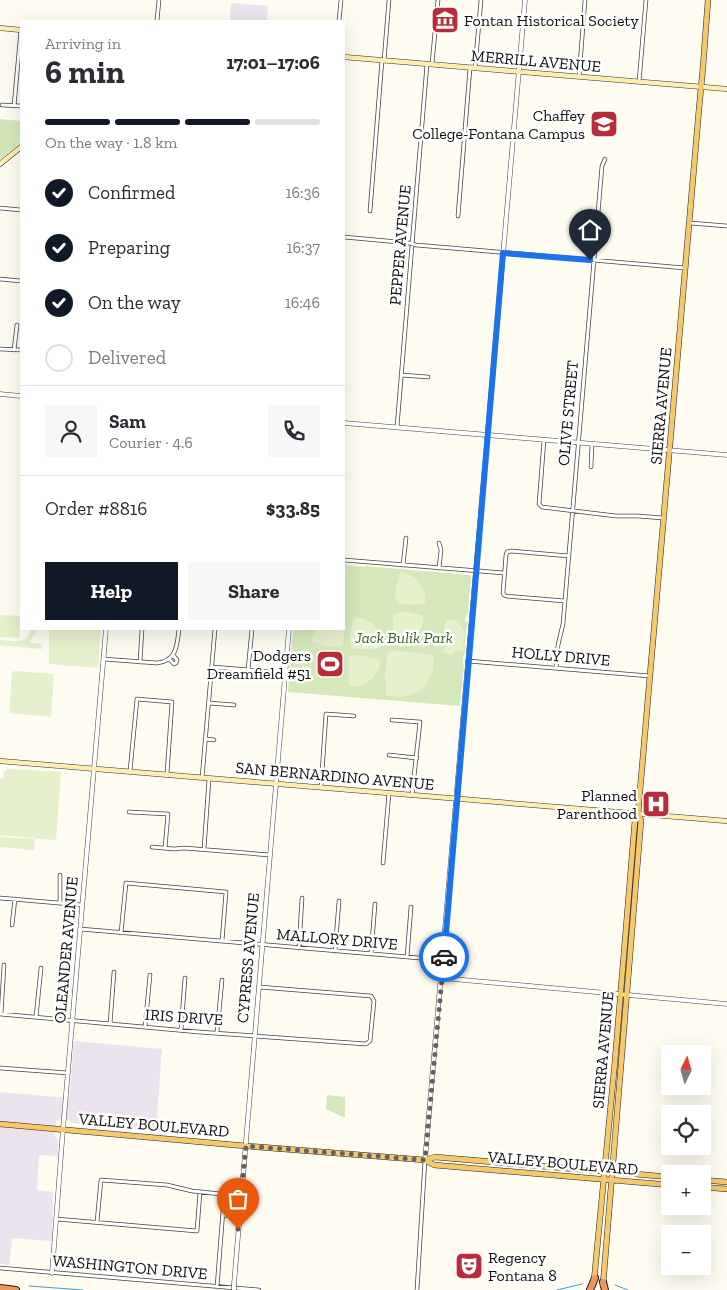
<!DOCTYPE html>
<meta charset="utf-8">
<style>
body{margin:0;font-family:"Zilla Slab",serif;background:#f7f7f7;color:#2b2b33;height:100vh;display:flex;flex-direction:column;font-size:19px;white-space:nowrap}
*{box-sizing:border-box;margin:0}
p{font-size:16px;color:#7c7c81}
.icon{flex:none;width:28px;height:28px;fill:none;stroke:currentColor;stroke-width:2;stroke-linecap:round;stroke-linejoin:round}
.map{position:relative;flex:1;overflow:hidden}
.panel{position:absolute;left:20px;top:20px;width:325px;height:610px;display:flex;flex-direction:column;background:#fff;border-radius:0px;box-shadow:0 5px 20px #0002}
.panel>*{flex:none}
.needle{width:32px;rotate:5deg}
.controls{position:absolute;left:661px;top:1045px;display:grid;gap:10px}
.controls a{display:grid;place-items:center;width:50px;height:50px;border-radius:0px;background:#fff;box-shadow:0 5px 20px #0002;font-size:25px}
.pin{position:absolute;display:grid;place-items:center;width:42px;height:42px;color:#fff;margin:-51px -21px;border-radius:50% 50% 50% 0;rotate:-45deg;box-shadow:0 0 5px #0007}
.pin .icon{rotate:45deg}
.courier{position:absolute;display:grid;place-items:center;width:50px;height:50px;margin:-25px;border:4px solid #1a73e8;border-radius:50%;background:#fff;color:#222;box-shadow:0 1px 6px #0007}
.headline em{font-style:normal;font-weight:700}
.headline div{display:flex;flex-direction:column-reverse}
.headline{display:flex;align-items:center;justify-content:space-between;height:85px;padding:0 25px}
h1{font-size:32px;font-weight:700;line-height:38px}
.bar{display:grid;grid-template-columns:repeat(4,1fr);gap:8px 5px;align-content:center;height:60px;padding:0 25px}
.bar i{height:6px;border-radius:4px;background:#e1e1e2}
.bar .selected{background:#111827}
.bar p{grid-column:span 4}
.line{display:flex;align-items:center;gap:12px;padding:0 25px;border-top:1px solid #e1e1e2}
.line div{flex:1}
.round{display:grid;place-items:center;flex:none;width:52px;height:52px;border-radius:0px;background:#f7f7f7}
ol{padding:0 25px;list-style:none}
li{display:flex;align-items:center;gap:15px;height:55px}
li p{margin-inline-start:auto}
li .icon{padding:5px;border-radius:50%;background:#111827;color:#fff;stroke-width:4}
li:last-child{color:#7c7c81}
li i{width:28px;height:28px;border:2px solid #e1e1e2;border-radius:50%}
.button{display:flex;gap:10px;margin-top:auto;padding:10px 25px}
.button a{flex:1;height:58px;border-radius:0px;background:#111827;color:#fff;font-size:20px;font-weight:700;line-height:58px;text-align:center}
.button a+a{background:#f7f7f7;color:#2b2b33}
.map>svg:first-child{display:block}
.industrial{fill:#ebe3ed}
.green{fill:#d6e8bb}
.pitch{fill:#e6f0cc}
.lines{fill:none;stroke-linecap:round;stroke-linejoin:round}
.stream{stroke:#409dc9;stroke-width:1}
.minor-casing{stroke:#424242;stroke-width:4.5}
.tertiary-casing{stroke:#424242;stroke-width:5}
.secondary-casing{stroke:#313131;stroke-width:5.5}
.primary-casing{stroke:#202020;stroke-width:6}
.motorway-casing{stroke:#202020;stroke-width:8}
.minor{stroke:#fff;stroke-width:3}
.tertiary{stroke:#fff;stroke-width:4}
.secondary{stroke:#fceeae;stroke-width:4.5}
.primary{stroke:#f4c86b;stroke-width:5}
.motorway{stroke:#ef955e;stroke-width:6}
.tertiary-bridge-casing{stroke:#424242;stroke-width:5;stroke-linecap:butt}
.tertiary-bridge{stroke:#fff;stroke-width:4}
.done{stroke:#63625e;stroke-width:5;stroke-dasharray:0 9}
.route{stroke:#1a73e8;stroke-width:6}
.labels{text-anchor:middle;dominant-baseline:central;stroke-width:5;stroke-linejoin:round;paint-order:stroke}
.poi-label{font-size:16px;fill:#0f0f0f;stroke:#fff;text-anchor:end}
.street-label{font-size:16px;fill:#0f0f0f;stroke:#fff}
.park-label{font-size:16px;font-style:italic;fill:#346520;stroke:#fff}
</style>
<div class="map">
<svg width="727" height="1290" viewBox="0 0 727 1290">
<rect width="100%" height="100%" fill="#fefbf1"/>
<path class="industrial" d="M231 3 268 6 267 21H230Z
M74 1041 162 1049 156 1130 90 1125 72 1123 69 1120 59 1119 56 1121 55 1137 58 1139V1156L39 1155 37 1190 53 1192 52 1241 12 1238 9 1265 0 1264V1092L69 1098Z"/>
<path class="green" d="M0 119 21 121V142L0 160Z
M344 564 363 567 365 566 471 575 468 613 466 615 465 620 468 623C466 628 465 637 465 641 465 647 466 653 463 658V664L464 666 460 706 288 692 293 629H344Z
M327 1095 345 1097V1118L326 1109Z"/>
<path class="pitch" d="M400 572C416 574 427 587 425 603L413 605 399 603 395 598 396 588Z
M398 612H408L423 616C424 634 412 643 395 642L393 628V615Z
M0 615 21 616 19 638 0 637Z
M355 617C372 619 382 630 381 648L367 649H353C347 640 352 626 355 617Z
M446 620H451L460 621 459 624 464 631 463 651H455L451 655 443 652V650L448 645 443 639Z
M31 629H36C36 635 32 638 29 642L42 644V649L0 645V640C13 641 27 645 31 629Z
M49 629H101L98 668 49 664Z
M316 629H344L343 644 341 647 326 646 312 642V637Z
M392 650 433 655C437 684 414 703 386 695L385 672 387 654Z
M319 652 337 653 340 655 337 673C325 671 318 664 319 652Z
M352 655 363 656 380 660C379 677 366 688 349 686V658Z
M15 671 54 674 51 717 9 713 12 672Z
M8 769 61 772 56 840 0 835V778L3 779 4 772Z
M0 837 35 839 34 850 0 847Z"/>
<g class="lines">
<path class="stream" d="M615 1285 628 1290
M29 1286 83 1290
M557 1290 582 1284"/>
<defs>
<path id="minor" d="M157 21 159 0
M339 21 341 0
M384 61 389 0
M432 64 438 0
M475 68 481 0
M579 77 585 0
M639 82 646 0
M2 105 21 106
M14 106 21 30
M0 208 21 210
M370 211 382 60
M458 216 470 68
M690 223 727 226
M344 237 409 243 416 245 685 268
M0 279 21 281
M0 349 21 350
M14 350 17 325
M401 375 428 377
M397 427 427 64
M544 440 539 504 542 507 616 516H638L663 518
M591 467 592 444
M439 543 441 550 439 568
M344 560 504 573
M403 565 406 538
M565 601 506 596 504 595 503 593 506 555 507 552 511 551 569 556
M103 659 157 663C177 661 177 645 179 629
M169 659 174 664 176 663 177 660 173 655
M468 661 650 676
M140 662 142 629
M212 667 286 673
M556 668 558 645 563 624 602 166 605 159
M248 670 252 629
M209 703 234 705
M392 720 420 722 412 795
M206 739 214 740
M389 755 417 758
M130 771 137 699 172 702 167 774
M202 778 215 629
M321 787 326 714 354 716
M129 812 168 814 165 848
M152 847 174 849 184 848 270 855
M204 849 209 779
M383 863 389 793
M60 875V903
M0 898 82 905
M12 925 15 899
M80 929 443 960
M121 933 126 883 226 892 222 941
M299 948 302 898
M335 951 339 901
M371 954 375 904
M407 957 411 907
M0 1014 199 1032 366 1044 370 1041 374 1001 371 996 259 987
M1 1014 4 965
M36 1017 41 968
M110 1024 114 972
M145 1027 150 975
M181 1030 185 978
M217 1032 222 980
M0 1068 68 1073
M223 1215 239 1216
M56 1219 197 1231 200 1192
M97 1222 101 1180 167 1185 192 1191 221 1194 224 1198 217 1287
M0 1268 259 1290
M417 1290 425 1160"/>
<path id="tertiary" d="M0 394 21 396
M344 423 727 455
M442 978 727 1004
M425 1160 525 0
M52 1273 63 1129 106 629
M234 1284 289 629"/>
<path id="secondary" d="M0 28 21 30
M344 57 727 89
M0 164 21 147
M0 761 727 821"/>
<path id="primary" d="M0 1124 246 1146 425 1160 435 1157 670 1177
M425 1160 434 1165 670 1185
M702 1180 727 1182
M702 1187 727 1189
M594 1281 615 1061 635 820 638 814
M603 1285 638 857 641 820 638 814 699 109 703 67 708 0"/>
<path id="motorway" d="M603 1282 605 1290
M0 1288 16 1290
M590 1290 595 1278"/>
</defs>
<use href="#minor" class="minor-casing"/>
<use href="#tertiary" class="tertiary-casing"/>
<use href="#secondary" class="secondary-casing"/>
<use href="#primary" class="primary-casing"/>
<use href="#motorway" class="motorway-casing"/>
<use href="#minor" class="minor"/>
<use href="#tertiary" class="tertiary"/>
<use href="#secondary" class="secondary"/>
<use href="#primary" class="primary"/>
<use href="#motorway" class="motorway"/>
<defs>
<path id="tertiary-bridge" d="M234 1290V1284"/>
</defs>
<use href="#tertiary-bridge" class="tertiary-bridge-casing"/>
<use href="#tertiary-bridge" class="tertiary-bridge"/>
</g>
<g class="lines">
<path class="done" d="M238 1229 246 1146 425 1160 444 957"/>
<path class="route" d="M444 957 503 253 590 260"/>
</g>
<defs>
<symbol id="museum-square" viewBox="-11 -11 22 22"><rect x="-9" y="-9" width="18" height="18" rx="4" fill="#bb2b3c" stroke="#fff"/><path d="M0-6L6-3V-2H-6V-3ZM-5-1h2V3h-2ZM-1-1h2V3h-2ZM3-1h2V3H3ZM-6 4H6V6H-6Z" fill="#fff"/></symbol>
<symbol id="university-square" viewBox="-11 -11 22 22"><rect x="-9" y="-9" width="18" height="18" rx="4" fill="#bb2b3c" stroke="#fff"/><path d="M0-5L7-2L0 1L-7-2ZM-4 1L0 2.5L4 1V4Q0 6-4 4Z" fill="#fff"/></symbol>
<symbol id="stadium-square" viewBox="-11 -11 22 22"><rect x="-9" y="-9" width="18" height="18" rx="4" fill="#bb2b3c" stroke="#fff"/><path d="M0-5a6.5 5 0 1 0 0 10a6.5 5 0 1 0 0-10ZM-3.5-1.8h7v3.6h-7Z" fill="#fff"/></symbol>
<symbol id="hospital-square" viewBox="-11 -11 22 22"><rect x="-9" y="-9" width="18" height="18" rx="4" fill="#bb2b3c" stroke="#fff"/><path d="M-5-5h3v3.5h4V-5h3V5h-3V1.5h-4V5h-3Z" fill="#fff"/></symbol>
<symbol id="theatre-square" viewBox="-11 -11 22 22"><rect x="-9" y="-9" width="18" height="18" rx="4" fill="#bb2b3c" stroke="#fff"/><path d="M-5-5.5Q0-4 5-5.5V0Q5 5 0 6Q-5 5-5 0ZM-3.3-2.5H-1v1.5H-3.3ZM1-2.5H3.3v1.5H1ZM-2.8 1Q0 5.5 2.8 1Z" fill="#fff"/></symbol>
</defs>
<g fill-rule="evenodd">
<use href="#museum-square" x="429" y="4" width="32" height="32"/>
<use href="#university-square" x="588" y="108" width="32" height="32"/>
<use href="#stadium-square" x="314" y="648" width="32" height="32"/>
<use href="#hospital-square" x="640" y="788" width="32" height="32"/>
<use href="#theatre-square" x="453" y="1250" width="32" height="32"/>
</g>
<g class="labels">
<g class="poi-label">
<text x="464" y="20" text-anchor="start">Fontan Historical Society</text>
<text x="585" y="115">Chaffey<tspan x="585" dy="18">College-Fontana Campus</tspan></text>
<text x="311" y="655">Dodgers<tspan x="311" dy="18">Dreamfield #51</tspan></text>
<text x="637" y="795">Planned<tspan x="637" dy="18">Parenthood</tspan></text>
<text x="488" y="1257" text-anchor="start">Regency<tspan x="488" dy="18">Fontana 8</tspan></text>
</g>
<g class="street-label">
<text transform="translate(536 61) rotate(5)">MERRILL AVENUE</text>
<text transform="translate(400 245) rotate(-85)">PEPPER AVENUE</text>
<text transform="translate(661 406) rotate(-85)">SIERRA AVENUE</text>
<text transform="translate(568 413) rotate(-85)">OLIVE STREET</text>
<text transform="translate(561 656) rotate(5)">HOLLY DRIVE</text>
<text transform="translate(335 776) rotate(5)">SAN BERNARDINO AVENUE</text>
<text transform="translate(337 939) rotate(5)">MALLORY DRIVE</text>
<text transform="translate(66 950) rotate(-85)">OLEANDER AVENUE</text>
<text transform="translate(248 958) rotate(-85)">CYPRESS AVENUE</text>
<text transform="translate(184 1017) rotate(4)">IRIS DRIVE</text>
<text transform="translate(603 1050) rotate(-85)">SIERRA AVENUE</text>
<text transform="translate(154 1125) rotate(5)">VALLEY BOULEVARD</text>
<text transform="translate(563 1163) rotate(5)">VALLEY BOULEVARD</text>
<text transform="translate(130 1267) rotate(5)">WASHINGTON DRIVE</text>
</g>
<g class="park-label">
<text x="404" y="637">Jack Bulik Park</text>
</g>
</g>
</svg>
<div class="controls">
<a><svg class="needle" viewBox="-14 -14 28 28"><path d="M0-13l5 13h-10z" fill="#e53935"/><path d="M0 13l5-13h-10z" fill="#7c7c81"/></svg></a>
<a><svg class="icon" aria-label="locate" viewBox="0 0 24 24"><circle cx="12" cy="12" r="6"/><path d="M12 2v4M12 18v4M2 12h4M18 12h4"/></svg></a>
<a>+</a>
<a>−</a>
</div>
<div class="pin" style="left:238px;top:1229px;background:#ea580c"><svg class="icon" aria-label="bag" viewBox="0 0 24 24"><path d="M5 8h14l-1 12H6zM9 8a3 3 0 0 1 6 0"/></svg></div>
<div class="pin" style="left:590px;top:260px;background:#1f2937"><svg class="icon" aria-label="home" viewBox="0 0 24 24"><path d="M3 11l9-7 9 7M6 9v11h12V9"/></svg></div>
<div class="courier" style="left:444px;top:957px"><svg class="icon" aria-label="car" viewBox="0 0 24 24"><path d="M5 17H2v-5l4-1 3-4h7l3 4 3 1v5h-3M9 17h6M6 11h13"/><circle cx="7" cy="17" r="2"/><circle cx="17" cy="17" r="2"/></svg></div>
<section class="panel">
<div class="headline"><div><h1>6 min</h1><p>Arriving in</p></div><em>17:01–17:06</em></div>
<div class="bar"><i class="selected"></i><i class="selected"></i><i class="selected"></i><i></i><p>On the way · 1.8 km</p></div>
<ol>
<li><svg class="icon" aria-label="check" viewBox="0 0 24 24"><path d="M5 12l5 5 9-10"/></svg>Confirmed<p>16:36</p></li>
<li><svg class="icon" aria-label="check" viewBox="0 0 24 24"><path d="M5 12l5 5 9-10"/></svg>Preparing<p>16:37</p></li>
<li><svg class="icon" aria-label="check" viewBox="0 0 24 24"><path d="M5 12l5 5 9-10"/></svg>On the way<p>16:46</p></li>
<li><i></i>Delivered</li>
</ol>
<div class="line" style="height:90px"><a class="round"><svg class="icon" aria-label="person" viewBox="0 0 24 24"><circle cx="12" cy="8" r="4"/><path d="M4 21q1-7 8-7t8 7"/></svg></a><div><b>Sam</b><p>Courier · 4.6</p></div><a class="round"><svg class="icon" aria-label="phone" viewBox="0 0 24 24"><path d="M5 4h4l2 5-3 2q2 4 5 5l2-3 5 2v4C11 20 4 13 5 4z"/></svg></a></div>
<div class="line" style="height:65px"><div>Order #8816</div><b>$33.85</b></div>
<div class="button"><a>Help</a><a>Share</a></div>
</section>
</div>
